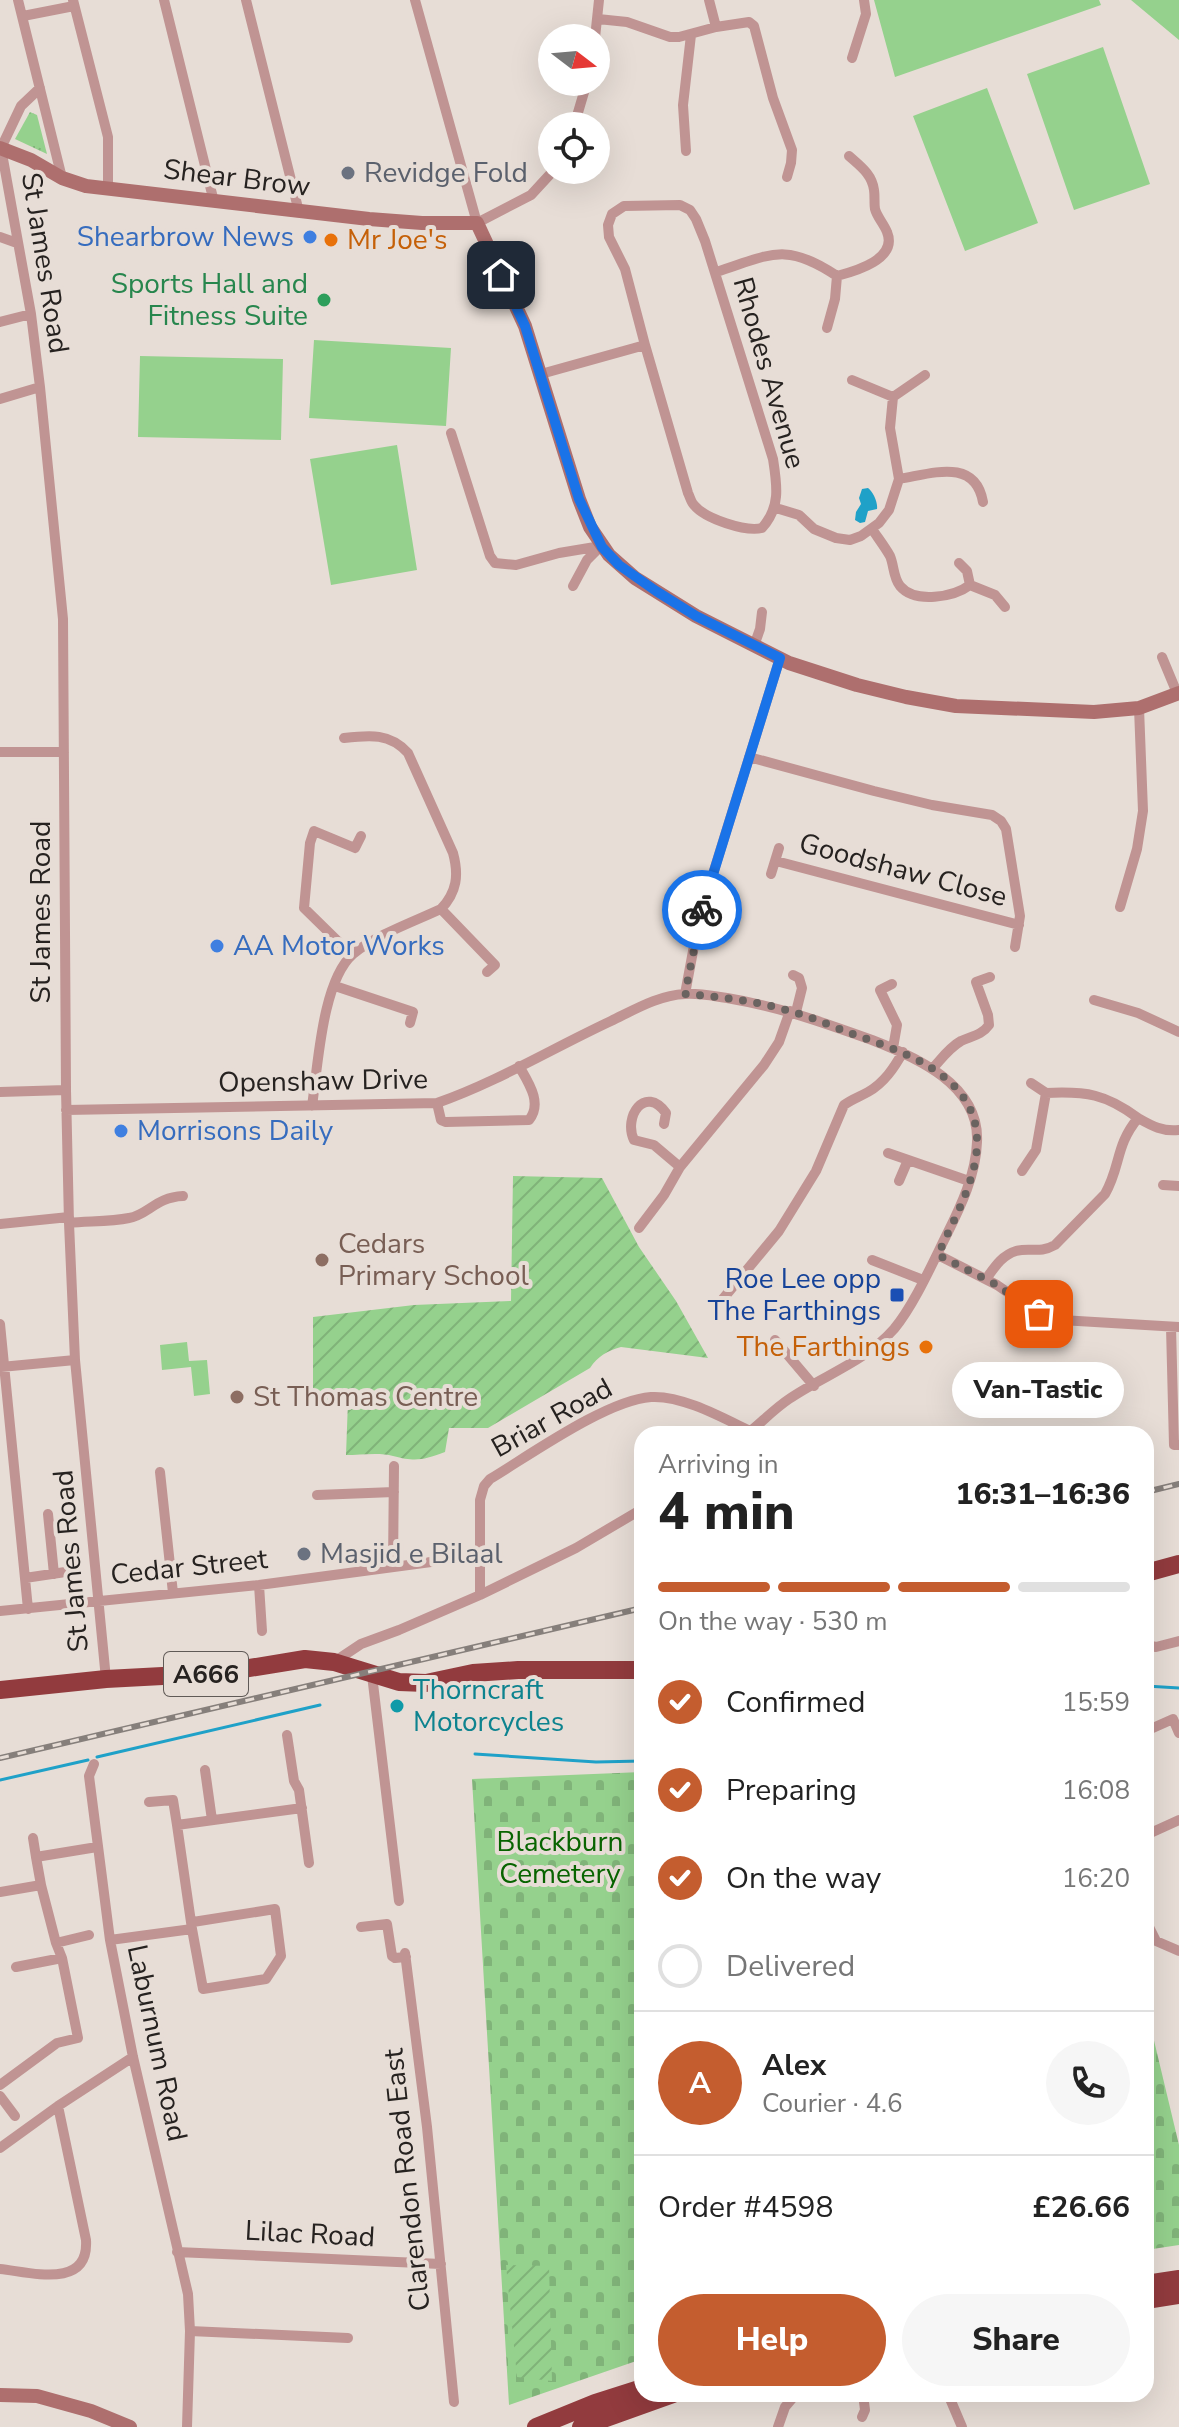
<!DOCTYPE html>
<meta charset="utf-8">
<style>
body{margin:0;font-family:"Nunito Sans",sans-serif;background:#f6f6f6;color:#222;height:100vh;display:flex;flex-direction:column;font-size:30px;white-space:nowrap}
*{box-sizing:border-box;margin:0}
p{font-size:26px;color:#767676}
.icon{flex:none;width:44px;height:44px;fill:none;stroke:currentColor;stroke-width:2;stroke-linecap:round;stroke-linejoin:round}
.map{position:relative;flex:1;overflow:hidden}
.details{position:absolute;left:634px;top:1426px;width:520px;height:976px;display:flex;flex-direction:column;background:#fff;border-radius:24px;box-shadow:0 8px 32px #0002}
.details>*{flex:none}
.needle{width:52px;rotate:106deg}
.fabs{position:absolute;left:538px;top:24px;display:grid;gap:16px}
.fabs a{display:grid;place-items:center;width:72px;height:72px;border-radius:50%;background:#fff;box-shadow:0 8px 32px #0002;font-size:40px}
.pin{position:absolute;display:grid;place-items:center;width:68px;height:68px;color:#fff;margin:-34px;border-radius:16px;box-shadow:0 4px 12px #0006}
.courier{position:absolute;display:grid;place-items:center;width:80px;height:80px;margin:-40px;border:6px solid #1a73e8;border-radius:50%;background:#fff;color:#222;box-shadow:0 2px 10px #0007}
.bubble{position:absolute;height:56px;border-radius:28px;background:#fff;box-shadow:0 8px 32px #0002;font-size:26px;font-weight:800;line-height:56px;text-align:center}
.summary em{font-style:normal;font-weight:800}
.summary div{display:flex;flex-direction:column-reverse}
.summary{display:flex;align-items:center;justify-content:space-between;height:136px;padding:0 24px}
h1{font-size:52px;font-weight:800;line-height:60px}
.bar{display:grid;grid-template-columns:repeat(4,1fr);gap:12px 8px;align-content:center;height:96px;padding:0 24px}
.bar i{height:10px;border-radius:6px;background:#e0e0e0}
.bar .on{background:#c45d2f}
.bar p{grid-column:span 4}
.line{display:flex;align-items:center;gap:20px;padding:0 24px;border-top:2px solid #e0e0e0}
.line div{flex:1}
.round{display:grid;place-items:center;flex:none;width:84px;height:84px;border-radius:42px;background:#f6f6f6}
ol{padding:0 24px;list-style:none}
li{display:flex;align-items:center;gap:24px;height:88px}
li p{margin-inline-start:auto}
li .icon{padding:8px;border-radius:50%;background:#c45d2f;color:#fff;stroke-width:4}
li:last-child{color:#767676}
li i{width:44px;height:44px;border:4px solid #e0e0e0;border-radius:50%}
.button{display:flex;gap:16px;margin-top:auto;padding:16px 24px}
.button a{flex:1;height:92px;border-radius:48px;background:#c45d2f;color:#fff;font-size:32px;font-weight:800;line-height:92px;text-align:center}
.button a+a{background:#f6f6f6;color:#222}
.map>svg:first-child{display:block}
.grass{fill:url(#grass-tufts)}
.cemetery{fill:url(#cemetery-stones)}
.park{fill:#95d18d}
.garden{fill:url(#garden-furrows)}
.water{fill:#1fa1c8}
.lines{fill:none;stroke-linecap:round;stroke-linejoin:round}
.stream{stroke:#1fa1c8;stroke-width:3}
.street{stroke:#c09493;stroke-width:10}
.secondary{stroke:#ae6f6e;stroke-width:14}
.highway{stroke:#923b3e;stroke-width:18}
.rail-casing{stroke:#867f7b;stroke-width:6}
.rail{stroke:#e7ddd6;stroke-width:3;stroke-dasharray:9;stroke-linecap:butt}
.done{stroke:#6a6360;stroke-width:8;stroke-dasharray:0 14.4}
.route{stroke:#1a73e8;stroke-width:10}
.worship-dot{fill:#6b7280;stroke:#e7ddd6;stroke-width:3}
.shop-dot{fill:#3f7fe0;stroke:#e7ddd6;stroke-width:3}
.food-dot{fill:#e8710a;stroke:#e7ddd6;stroke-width:3}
.leisure-dot{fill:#2e9e5b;stroke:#e7ddd6;stroke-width:3}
.education-dot{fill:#8d6e63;stroke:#e7ddd6;stroke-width:3}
.transit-dot{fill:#1a4fb4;stroke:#e7ddd6;stroke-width:3}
.culture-dot{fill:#0f9aa8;stroke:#e7ddd6;stroke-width:3}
.labels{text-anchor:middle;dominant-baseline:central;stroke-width:8;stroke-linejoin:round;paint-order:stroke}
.shield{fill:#e7ddd6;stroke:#605a57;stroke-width:2}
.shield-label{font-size:26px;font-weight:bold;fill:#262220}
.worship-label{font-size:28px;fill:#5b616d;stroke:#e7ddd6;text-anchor:start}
.street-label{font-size:28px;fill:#262220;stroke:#e7ddd6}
.shop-label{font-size:28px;fill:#366cbe;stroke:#e7ddd6;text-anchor:start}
.food-label{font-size:28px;fill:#c56008;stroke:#e7ddd6;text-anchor:start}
.leisure-label{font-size:28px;fill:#27864d;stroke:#e7ddd6;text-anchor:end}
.education-label{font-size:28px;fill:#785e54;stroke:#e7ddd6;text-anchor:start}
.transit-label{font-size:28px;fill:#164399;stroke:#e7ddd6;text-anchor:end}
.culture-label{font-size:28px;fill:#0d838f;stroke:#e7ddd6;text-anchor:start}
.park-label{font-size:28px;fill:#086400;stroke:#e7ddd6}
</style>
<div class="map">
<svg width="1179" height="2427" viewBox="0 0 1179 2427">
<defs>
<pattern id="grass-tufts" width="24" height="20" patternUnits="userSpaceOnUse" patternTransform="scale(2)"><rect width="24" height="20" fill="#95d18d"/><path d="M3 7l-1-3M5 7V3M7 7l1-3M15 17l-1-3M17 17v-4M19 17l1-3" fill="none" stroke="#80b379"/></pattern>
<pattern id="cemetery-stones" width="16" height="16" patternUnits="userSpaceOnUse" patternTransform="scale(2)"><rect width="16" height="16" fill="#95d18d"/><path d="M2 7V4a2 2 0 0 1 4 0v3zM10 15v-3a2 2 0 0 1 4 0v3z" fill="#80b379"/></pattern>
<pattern id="garden-furrows" width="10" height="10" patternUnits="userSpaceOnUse" patternTransform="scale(2)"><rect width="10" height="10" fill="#95d18d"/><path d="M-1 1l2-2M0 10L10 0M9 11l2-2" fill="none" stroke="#80b379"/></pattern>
</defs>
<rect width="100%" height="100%" fill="#e7ddd6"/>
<path class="grass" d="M30 112 37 115 47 154 15 139Z"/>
<path class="cemetery" d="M642 1772V2359L509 2405 472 1779Z
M1146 2007 1179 2145V2245L1146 2250Z"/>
<path class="park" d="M874 0H1099L1101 5 895 77Z
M1131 0H1179V40Z
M1103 47 1150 184 1074 210 1027 74Z
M987 88 1038 223 965 251 913 116Z
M314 340 451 348 446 426 309 418Z
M140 356 283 359 281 440 138 437Z
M397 445 417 570 331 585 310 459Z
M187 1342 189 1361 207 1360 210 1394 194 1396 191 1367 162 1370 160 1345Z"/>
<path class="garden" d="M513 1176 602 1178 639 1247 676 1301 708 1358 621 1347C607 1351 598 1356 590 1368L488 1428H449L445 1452C423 1460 416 1462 393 1456 380 1452 360 1455 346 1455L348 1401 313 1407V1317L414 1305 511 1301Z
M506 2265 549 2266 552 2381 517 2377Z"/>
<path class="water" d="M868 488C873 492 878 502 877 509L868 511 865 522 860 523 855 520 856 512 861 504 859 498 862 489Z"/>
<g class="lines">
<path class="stream" d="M1146 1686 1179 1688
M475 1754 596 1762 642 1761
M97 1757 320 1705
M0 1780 88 1760"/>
<path class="street" d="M18 0 62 178
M73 0 108 137V189
M164 0 214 202
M246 0 299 212
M415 0 477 223 531 195 554 170
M709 0 716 27
M23 16 74 6
M598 19 627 22 670 37H679L716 27 749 22 754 26 773 98 792 150 791 163 787 177
M595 38 599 0
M852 58 866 14 864 0
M40 88 21 106 1 148 31 314 40 387 63 619 66 1090 69 1223 75 1360 106 1679
M574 126 587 82
M686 151 683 105 691 35
M0 237 17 243
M716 272C770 255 785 241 837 276 856 271 898 259 887 232 884 224 877 217 875 209 874 203 875 196 874 190 872 174 860 166 849 156
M0 322 31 314
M827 328 835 299 837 276
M541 374 645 345 625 269 609 237 608 225 612 214 624 206 680 205 690 210 696 219 705 241 773 459C777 485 781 507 762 528 746 532 705 519 694 505 691 502 690 497 688 493L645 345
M893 397 925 375
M0 399 40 387
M451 433 490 556 495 563 516 565 559 553 601 546
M899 479C931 474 975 457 983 502
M776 508 799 515 814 529 836 538 850 540 861 536 879 523 889 510 899 479 890 428 893 397 852 380
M872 529C878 538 885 547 890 556 894 565 893 577 900 586 915 604 954 597 970 585L967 571 959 563
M970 585 995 595 1005 607
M573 586 587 560 599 548
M754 646 760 629 762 612
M1162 657 1177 693
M0 752H64
M749 757 874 791 932 805 992 815 1001 821 1006 829 1020 916 1015 947
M776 861 1019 925
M771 874 779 848
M1120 907 1137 849 1143 811 1139 708
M441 909 495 965 487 972
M352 955 304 908 310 843 314 831 355 848 361 836
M793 975 799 978 802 988 796 1012
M892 984 880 990 897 1025 893 1048
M335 986 413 1012 410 1023
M685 994 699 919 780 658
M1094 1000 1138 1013 1179 1032
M933 1068C941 1059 950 1047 961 1041 972 1036 982 1035 989 1025L988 1015 976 982 990 977
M1031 1083 1046 1093
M0 1092 66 1090
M437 1103 441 1120 446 1122 529 1120C543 1103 528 1082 519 1066
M312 1106C318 1066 322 981 353 954 374 936 415 921 441 909 457 892 459 875 453 853L408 753C390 733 370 735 344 738
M66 1110 437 1103C497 1082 553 1048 611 1021 634 1010 659 995 685 994 699 993 713 996 727 998 780 1007 822 1022 872 1040 916 1057 980 1085 977 1142 976 1174 961 1206 947 1234 933 1262 914 1305 894 1329 865 1362 824 1375 789 1399 774 1409 761 1423 747 1434
M664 1124 666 1113C645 1084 623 1117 634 1140L654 1145 680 1167
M888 1153 969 1181
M1022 1171 1036 1150 1046 1093C1086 1091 1106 1094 1138 1118
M899 1181 908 1160
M1163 1185 1179 1186
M69 1223C88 1221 110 1222 129 1218 148 1215 156 1197 183 1196
M0 1224 69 1217
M639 1228 664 1195 680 1167 764 1065 779 1042 790 1011
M938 1255 997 1285 1039 1314 1061 1320 1179 1327
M872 1260 923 1280
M986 1279C994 1268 1002 1255 1016 1251 1031 1247 1039 1254 1055 1245L1105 1194C1121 1166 1115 1146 1138 1118 1152 1126 1163 1132 1179 1130
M722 1300 779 1231 816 1171 844 1105C852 1099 859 1097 868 1092 884 1083 894 1068 903 1052
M0 1324 28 1609
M1171 1327 1174 1445H1179
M775 1340 814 1386
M1 1367 75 1360
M160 1472 173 1593
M317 1495 394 1492
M48 1514 54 1574
M393 1566 394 1466
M25 1578 72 1571
M259 1585 262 1631
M480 1595V1500L484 1486 490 1479C530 1455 607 1400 651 1397 682 1395 723 1418 750 1431
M0 1611 259 1585 431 1562
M1146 1645 1156 1647 1179 1641
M334 1662 361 1644 399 1630 480 1595 576 1548 642 1509
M372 1675 399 1901
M1146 1731 1173 1719 1179 1733
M287 1735 294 1781 299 1790 309 1863
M94 1764 89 1776 110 1940 133 2057 188 2294 190 2331 187 2427
M205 1770 212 1820
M149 1802 173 1800 177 1825
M1146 1835 1179 1820
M33 1838 36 1857
M41 1885 56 1943 89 1935
M0 1892 41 1885 36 1857 97 1847
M1146 1921 1156 1941 1179 1951
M361 1927 387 1924 392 1956 395 1958 406 1957
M192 1929 203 1989 266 1979 281 1956 275 1909 193 1922
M110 1940 192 1929 177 1825 302 1808
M405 1953 427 2127 454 2402
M16 1967 62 1958
M0 2085 57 2043 78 2038 62 1958 56 1943
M0 2096 15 2116
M0 2148 58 2106 133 2057
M177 2252 441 2264
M0 2269C30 2272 89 2290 86 2240L58 2106
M190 2331 348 2338
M948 2394 962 2427
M862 2417 865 2410 863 2394
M778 2427 785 2407 796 2394"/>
<path class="secondary" d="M0 148 31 160 62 178 86 186 369 219 422 223H477L525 326 579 499 590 527 609 555 635 578 696 616 789 663 857 685 906 697 956 706 1094 712 1139 708 1179 693
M0 2395 37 2396 91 2411 130 2427"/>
<path class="highway" d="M1146 1573 1179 1564
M0 1690 106 1679 219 1673 305 1659 334 1662 399 1682 426 1683 473 1673 518 1670H642
M1146 2284 1179 2279
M1146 2300 1179 2295
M536 2427 595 2403 642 2388
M581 2427 673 2394"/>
<defs>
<path id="rail" d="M1146 1492 1179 1484
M0 1758 642 1608"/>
</defs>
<use href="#rail" class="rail-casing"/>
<use href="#rail" class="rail"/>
</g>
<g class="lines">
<path class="done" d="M702 910 685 994C721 997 758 1001 793 1012 812 1017 831 1026 850 1033 901 1051 976 1074 977 1140 978 1179 953 1220 938 1255L997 1285 1039 1314"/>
<path class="route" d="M501 275 525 326 579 499 602 547 619 565 656 591 696 616 780 658 702 910"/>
</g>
<g class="worship-dot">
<circle cx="348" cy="173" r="8"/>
<circle cx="304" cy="1554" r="8"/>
</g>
<g class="shop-dot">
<circle cx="310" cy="237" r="8"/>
<circle cx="217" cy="946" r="8"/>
<circle cx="121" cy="1131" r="8"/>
</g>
<g class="food-dot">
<circle cx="331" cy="240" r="8"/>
<circle cx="926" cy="1347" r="8"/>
</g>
<circle class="leisure-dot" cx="324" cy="300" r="8"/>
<g class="education-dot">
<circle cx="322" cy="1260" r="8"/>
<circle cx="237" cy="1397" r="8"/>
</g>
<rect class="transit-dot" x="889" y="1287" width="16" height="16" rx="4"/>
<circle class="culture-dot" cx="397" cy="1706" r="8"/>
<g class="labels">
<rect class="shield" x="164" y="1652" width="84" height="44" rx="6"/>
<g class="shield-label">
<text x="206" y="1674">A666</text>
</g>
<g class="worship-label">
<text x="364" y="173">Revidge Fold</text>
<text x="320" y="1554">Masjid e Bilaal</text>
</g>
<g class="street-label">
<text transform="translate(237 178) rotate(7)">Shear Brow</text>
<text transform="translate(45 263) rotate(81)">St James Road</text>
<text transform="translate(769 373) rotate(74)">Rhodes Avenue</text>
<text transform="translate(903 870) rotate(15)">Goodshaw Close</text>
<text transform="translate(41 912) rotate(-90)">St James Road</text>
<text transform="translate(323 1081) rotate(-1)">Openshaw Drive</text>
<text transform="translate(552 1418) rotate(-29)">Briar Road</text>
<text transform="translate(71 1561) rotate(-95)">St James Road</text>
<text transform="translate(189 1567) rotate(-6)">Cedar Street</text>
<text transform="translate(157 2043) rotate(78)">Laburnum Road</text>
<text transform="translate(407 2180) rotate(-96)">Clarendon Road East</text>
<text transform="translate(310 2234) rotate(3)">Lilac Road</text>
</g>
<g class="shop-label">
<text x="294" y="237" text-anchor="end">Shearbrow News</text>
<text x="233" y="946">AA Motor Works</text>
<text x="137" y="1131">Morrisons Daily</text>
</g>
<g class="food-label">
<text x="347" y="240">Mr Joe's</text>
<text x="910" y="1347" text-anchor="end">The Farthings</text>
</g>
<g class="leisure-label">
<text x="308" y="284">Sports Hall and<tspan x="308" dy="32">Fitness Suite</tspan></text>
</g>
<g class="education-label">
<text x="338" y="1244">Cedars<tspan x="338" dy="32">Primary School</tspan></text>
<text x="253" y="1397">St Thomas Centre</text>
</g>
<g class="transit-label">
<text x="881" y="1279">Roe Lee opp<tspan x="881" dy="32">The Farthings</tspan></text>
</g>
<g class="culture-label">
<text x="413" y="1690">Thorncraft<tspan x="413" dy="32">Motorcycles</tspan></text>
</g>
<g class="park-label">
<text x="560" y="1842">Blackburn<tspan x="560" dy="32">Cemetery</tspan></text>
</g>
</g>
</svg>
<div class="fabs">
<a><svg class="needle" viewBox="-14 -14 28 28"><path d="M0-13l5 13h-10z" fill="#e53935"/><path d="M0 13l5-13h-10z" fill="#767676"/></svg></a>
<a><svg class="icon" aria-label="locate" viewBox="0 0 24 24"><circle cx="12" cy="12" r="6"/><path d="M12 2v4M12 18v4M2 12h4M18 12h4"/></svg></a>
</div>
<div class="pin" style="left:1039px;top:1314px;background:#ea580c"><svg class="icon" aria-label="bag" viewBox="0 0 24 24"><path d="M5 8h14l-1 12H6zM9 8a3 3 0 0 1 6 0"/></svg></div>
<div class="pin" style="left:501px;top:275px;background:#1f2937"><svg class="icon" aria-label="home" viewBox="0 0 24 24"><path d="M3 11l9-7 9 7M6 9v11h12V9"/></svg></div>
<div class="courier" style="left:702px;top:910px"><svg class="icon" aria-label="bike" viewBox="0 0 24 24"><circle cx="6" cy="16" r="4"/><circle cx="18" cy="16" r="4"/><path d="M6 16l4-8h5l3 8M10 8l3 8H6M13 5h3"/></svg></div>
<div class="bubble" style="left:952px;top:1362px;width:172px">Van-Tastic</div>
<section class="details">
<div class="summary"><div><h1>4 min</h1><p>Arriving in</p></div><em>16:31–16:36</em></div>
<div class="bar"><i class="on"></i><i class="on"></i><i class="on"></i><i></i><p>On the way · 530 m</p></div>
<ol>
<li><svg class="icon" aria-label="check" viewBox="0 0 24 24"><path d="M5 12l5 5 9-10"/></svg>Confirmed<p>15:59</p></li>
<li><svg class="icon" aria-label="check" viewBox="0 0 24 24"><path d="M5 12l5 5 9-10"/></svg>Preparing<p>16:08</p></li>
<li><svg class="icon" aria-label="check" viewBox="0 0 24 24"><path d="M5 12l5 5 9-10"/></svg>On the way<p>16:20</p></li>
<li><i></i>Delivered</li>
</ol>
<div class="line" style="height:144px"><b class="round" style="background:#c45d2f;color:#fff">A</b><div><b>Alex</b><p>Courier · 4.6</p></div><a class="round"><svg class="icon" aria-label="phone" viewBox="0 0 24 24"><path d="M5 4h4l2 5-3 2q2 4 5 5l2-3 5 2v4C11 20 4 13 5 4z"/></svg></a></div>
<div class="line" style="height:104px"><div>Order #4598</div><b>£26.66</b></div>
<div class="button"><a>Help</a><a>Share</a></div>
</section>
</div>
